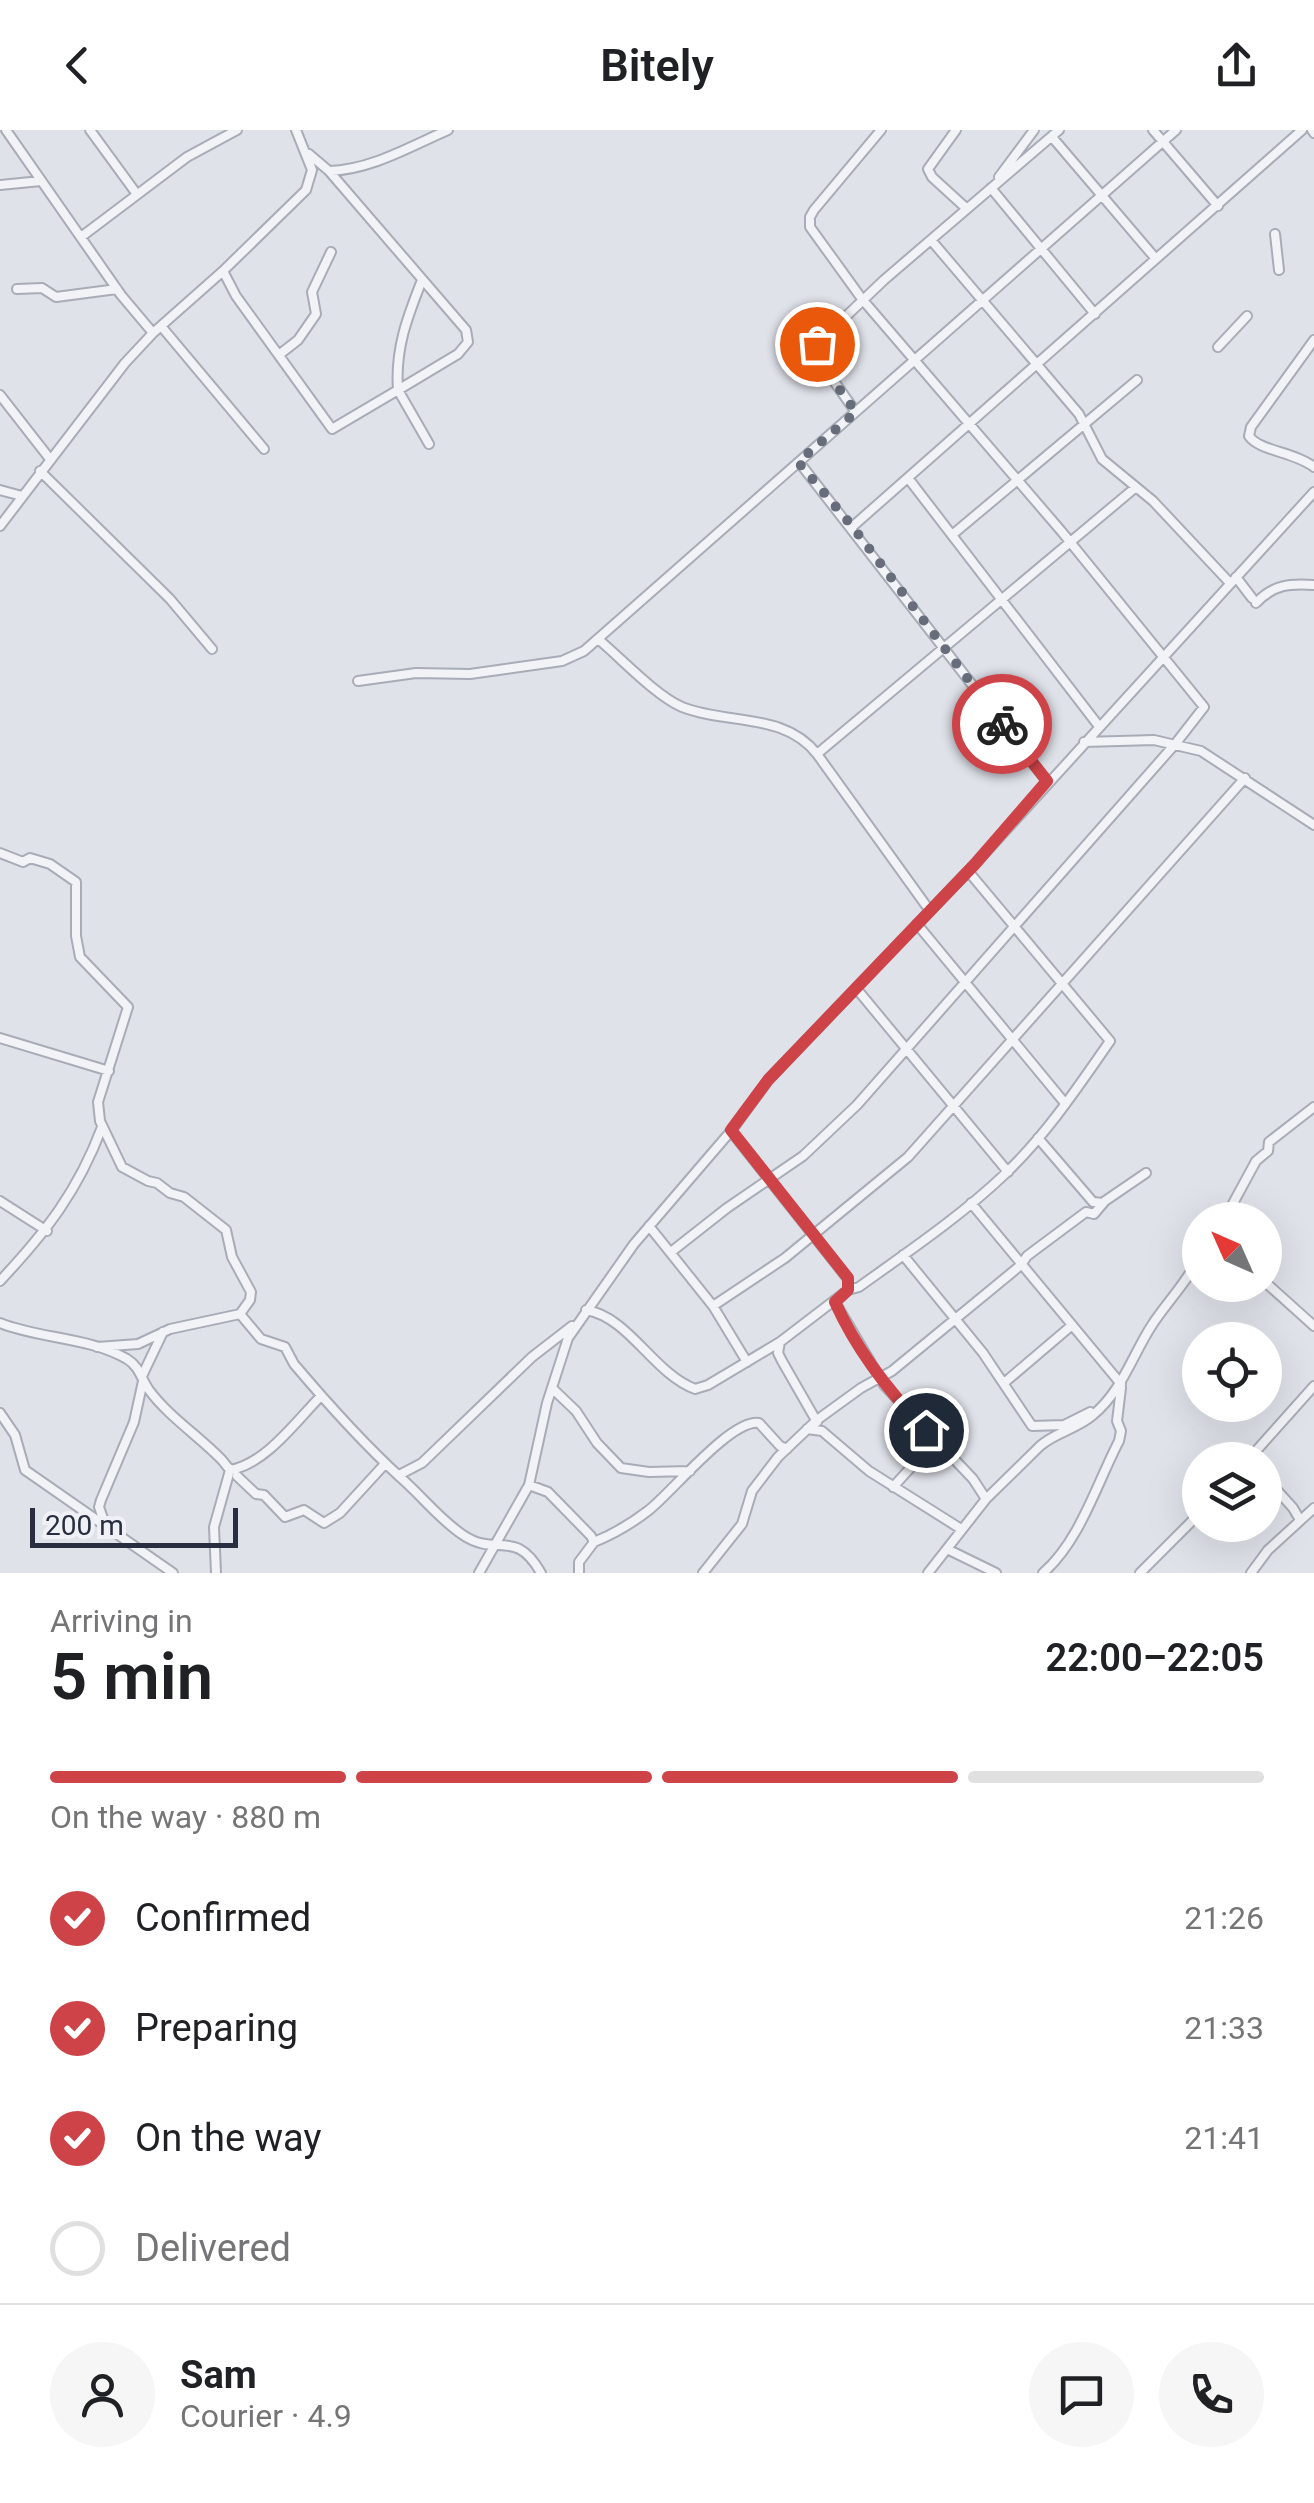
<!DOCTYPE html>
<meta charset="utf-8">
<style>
body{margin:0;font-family:Roboto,sans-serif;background:#f6f6f6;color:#202124;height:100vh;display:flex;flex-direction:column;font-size:38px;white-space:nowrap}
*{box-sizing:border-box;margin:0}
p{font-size:32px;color:#757577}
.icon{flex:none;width:55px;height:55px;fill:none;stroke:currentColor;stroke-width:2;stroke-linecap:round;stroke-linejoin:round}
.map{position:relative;height:1443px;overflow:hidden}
.drawer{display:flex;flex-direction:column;background:#fff;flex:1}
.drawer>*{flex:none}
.needle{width:65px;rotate:315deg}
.fabs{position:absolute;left:1182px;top:1072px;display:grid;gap:20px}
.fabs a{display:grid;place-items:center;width:100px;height:100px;border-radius:50%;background:#fff;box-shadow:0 10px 40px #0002;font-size:50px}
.scale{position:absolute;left:30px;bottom:25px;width:208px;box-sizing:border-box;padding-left:10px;border:5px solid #282e40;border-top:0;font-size:28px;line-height:35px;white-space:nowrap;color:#282e40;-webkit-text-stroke:8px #eff1f6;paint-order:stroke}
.pin{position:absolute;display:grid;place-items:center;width:85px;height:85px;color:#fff;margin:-42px;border:5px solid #fff;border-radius:50%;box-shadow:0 2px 10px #0007}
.courier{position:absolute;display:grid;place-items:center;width:100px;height:100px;margin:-50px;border:8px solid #ce4348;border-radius:50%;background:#fff;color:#222;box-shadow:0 2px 12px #0007}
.summary em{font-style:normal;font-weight:600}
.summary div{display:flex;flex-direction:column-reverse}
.summary{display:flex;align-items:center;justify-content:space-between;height:170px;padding:0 50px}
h1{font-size:65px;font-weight:600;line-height:75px}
.bar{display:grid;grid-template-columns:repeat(4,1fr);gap:15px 10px;align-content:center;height:120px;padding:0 50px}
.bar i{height:12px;border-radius:8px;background:#e0e0e0}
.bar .selected{background:#ce4348}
.bar p{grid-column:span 4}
.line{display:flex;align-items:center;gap:25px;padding:0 50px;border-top:2px solid #e0e0e0}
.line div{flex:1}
.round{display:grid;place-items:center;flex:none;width:105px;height:105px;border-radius:52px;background:#f6f6f6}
ol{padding:0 50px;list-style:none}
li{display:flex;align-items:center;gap:30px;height:110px}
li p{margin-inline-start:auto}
li .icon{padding:10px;border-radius:50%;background:#ce4348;color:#fff;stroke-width:4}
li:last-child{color:#757577}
li i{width:55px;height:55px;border:5px solid #e0e0e0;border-radius:50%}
header{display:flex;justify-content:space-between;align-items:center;height:130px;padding:0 50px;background:#fff;font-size:45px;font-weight:600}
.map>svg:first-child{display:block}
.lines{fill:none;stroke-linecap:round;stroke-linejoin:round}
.street-casing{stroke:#a8acb6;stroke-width:12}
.street{stroke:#f2f3f7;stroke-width:8}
.done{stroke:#686d7b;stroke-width:10;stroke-dasharray:0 18}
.route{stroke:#ce4348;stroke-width:12}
</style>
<header><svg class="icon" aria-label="back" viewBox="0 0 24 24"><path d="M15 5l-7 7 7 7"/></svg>Bitely<svg class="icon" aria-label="share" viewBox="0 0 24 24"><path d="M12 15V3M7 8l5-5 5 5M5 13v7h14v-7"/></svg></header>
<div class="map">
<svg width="1314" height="1443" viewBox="0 0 1314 1443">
<rect width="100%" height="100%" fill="#dfe2e9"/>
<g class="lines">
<defs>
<path id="street" d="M6 0 121 165 153 203
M90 0 136 63
M956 0 928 39 932 47 967 79
M1153 0 1218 76
M1312 0 1314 3
M1052 7 1156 129
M309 24 329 41C371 40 411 16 448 0
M329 41 466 200 468 212 458 224 398 260 429 314
M999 47 1034 0
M0 55 41 51
M991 58 1095 184
M1275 104 1279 140
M81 107 187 27 237 0
M931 110 1079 284 1102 329 1153 371 1230 453
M223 141 236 166 332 299 398 260C395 219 407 188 422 150
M17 159 42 158 56 167 117 159
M161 196 264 319
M1314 210 1251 297 1249 306C1259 321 1295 322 1314 337
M1218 217 1247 186
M280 224 298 210 316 184 312 162 331 122
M0 265 50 329
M855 281 817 227V214L884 150 1059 0
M799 332 1047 651
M40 341 170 469 212 519
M908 348 1098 595
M0 360 22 366
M0 396 125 233 153 203 223 141 306 60 312 40 296 0
M852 397 1302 0
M952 405 1137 250
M1236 447 1252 468
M1256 473C1273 455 1289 453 1314 455
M598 509C622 529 655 565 682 577 728 595 784 582 817 624L930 781
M358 551 416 543 470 544 562 531 584 521 1176 0
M1084 612 1154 610 1201 621 1314 695
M817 624 1136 357
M0 723 23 732 30 728 50 734 76 752V806L80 827 128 877 98 972 100 991 122 1037 148 1051 157 1053 170 1063 184 1067 226 1100 232 1127 251 1162 250 1170 240 1184
M917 794 1064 972
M856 858 1008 1042
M0 908 109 941
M1038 1008 1093 1072 1103 1073
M0 1071 47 1101
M971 1073 1121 1254
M1224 1090 1256 1031 1268 1021 1269 1012 1314 977
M649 1096 713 1176 747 1232
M671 1122 727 1078 803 1026 857 975 1176 613 1204 577 1062 402 862 169 810 97V87L814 80 881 0
M903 1125 983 1223 1032 1296 1064 1295 1090 1282
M0 1151C46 1102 78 1061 102 997
M1265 1152 1314 1196
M848 1160 859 1157C909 1121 961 1086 1005 1044 1046 1005 1078 957 1110 911L968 741
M835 1172 884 1255 973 1349 986 1369
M713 1176 785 1128 908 1027 1245 648
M586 1180C629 1187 653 1243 695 1259L708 1255 780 1212 848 1160V1149L731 1001
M0 1193C40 1209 89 1207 127 1229 140 1237 141 1249 149 1260 169 1287 199 1306 222 1330L230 1340 214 1397 216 1443
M780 1212 778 1223 782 1231 817 1292
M97 1217 138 1214 170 1199 240 1184 261 1209 285 1217 294 1234C327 1273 363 1313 400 1347 422 1366 439 1389 463 1405 497 1428 515 1397 541 1443
M142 1246 163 1202
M1004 1253 1071 1196
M553 1259 576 1281 597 1313 621 1338 649 1342 690 1341
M0 1283 15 1305 25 1340 173 1443
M807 1299 822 1301 869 1341 961 1399
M1248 1330 1314 1256
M230 1340C266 1334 297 1290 321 1266
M399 1345 422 1333 532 1227 572 1196
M237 1346 256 1364 264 1365 285 1387 304 1380 324 1393 340 1383 384 1335
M1265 1347 1293 1378 1300 1390
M529 1355 548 1362 591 1406 594 1412 579 1432V1443
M893 1357 935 1311
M1224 1395 1227 1398
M106 1397 99 1377 101 1370 134 1292 143 1251
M594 1412C614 1404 631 1394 649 1380 673 1361 731 1289 759 1293L780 1316 787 1319
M947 1419 996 1443
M479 1443 529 1355 547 1273 568 1208 634 1114 731 1001 769 949 975 734 1314 362
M703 1443 742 1394 752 1361 778 1327 817 1290 861 1258 892 1241 1021 1135 1027 1126 1086 1082 1094 1084 1105 1071 1146 1043
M928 1443 986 1369 1040 1316C1056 1302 1077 1299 1093 1285 1122 1261 1132 1226 1152 1195 1167 1172 1189 1150 1200 1125
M1043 1443C1080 1411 1097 1353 1119 1311L1121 1301 1117 1291 1121 1258
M1140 1443 1200 1383
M1251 1443 1268 1420 1314 1378"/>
</defs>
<use href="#street" class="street-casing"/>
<use href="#street" class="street"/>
</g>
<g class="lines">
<path class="done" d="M817 214 816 227 856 282 798 332 852 396 1002 594"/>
<path class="route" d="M926 1300C889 1262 857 1221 835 1172L848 1160V1148L731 1000 768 950 975 734 1047 651 1002 594"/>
</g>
</svg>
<div class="fabs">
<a><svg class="needle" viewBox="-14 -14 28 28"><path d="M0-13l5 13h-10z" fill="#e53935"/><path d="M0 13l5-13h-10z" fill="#757577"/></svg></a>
<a><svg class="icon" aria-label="locate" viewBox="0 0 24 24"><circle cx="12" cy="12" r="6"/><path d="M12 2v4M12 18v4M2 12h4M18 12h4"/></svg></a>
<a><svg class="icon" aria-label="layers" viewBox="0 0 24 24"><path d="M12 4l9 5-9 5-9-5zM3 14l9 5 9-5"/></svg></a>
</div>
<div class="scale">200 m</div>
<div class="pin" style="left:817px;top:214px;background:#ea580c"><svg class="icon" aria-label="bag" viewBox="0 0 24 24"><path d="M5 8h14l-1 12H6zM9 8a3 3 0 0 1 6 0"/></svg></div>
<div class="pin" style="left:926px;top:1300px;background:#1f2937"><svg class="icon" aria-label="home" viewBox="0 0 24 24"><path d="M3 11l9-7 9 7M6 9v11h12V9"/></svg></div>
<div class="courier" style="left:1002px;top:594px"><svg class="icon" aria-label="bike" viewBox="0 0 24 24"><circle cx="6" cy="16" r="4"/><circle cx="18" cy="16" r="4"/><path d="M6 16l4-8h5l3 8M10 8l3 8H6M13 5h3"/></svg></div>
</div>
<section class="drawer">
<div class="summary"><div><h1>5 min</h1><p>Arriving in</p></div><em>22:00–22:05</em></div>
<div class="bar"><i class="selected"></i><i class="selected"></i><i class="selected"></i><i></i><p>On the way · 880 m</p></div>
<ol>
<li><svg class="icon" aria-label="check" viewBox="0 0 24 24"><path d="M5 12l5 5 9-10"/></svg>Confirmed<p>21:26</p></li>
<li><svg class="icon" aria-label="check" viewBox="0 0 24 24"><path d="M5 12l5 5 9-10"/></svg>Preparing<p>21:33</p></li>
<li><svg class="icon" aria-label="check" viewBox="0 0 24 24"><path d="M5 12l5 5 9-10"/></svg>On the way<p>21:41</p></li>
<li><i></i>Delivered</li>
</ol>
<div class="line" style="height:180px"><a class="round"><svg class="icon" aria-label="person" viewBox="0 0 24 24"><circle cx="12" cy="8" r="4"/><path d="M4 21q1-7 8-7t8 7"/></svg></a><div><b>Sam</b><p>Courier · 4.9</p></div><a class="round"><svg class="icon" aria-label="chat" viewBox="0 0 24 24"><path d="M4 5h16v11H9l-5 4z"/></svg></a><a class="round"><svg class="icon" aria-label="phone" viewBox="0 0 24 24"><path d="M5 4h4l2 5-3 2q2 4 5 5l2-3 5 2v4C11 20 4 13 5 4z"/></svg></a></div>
</section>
